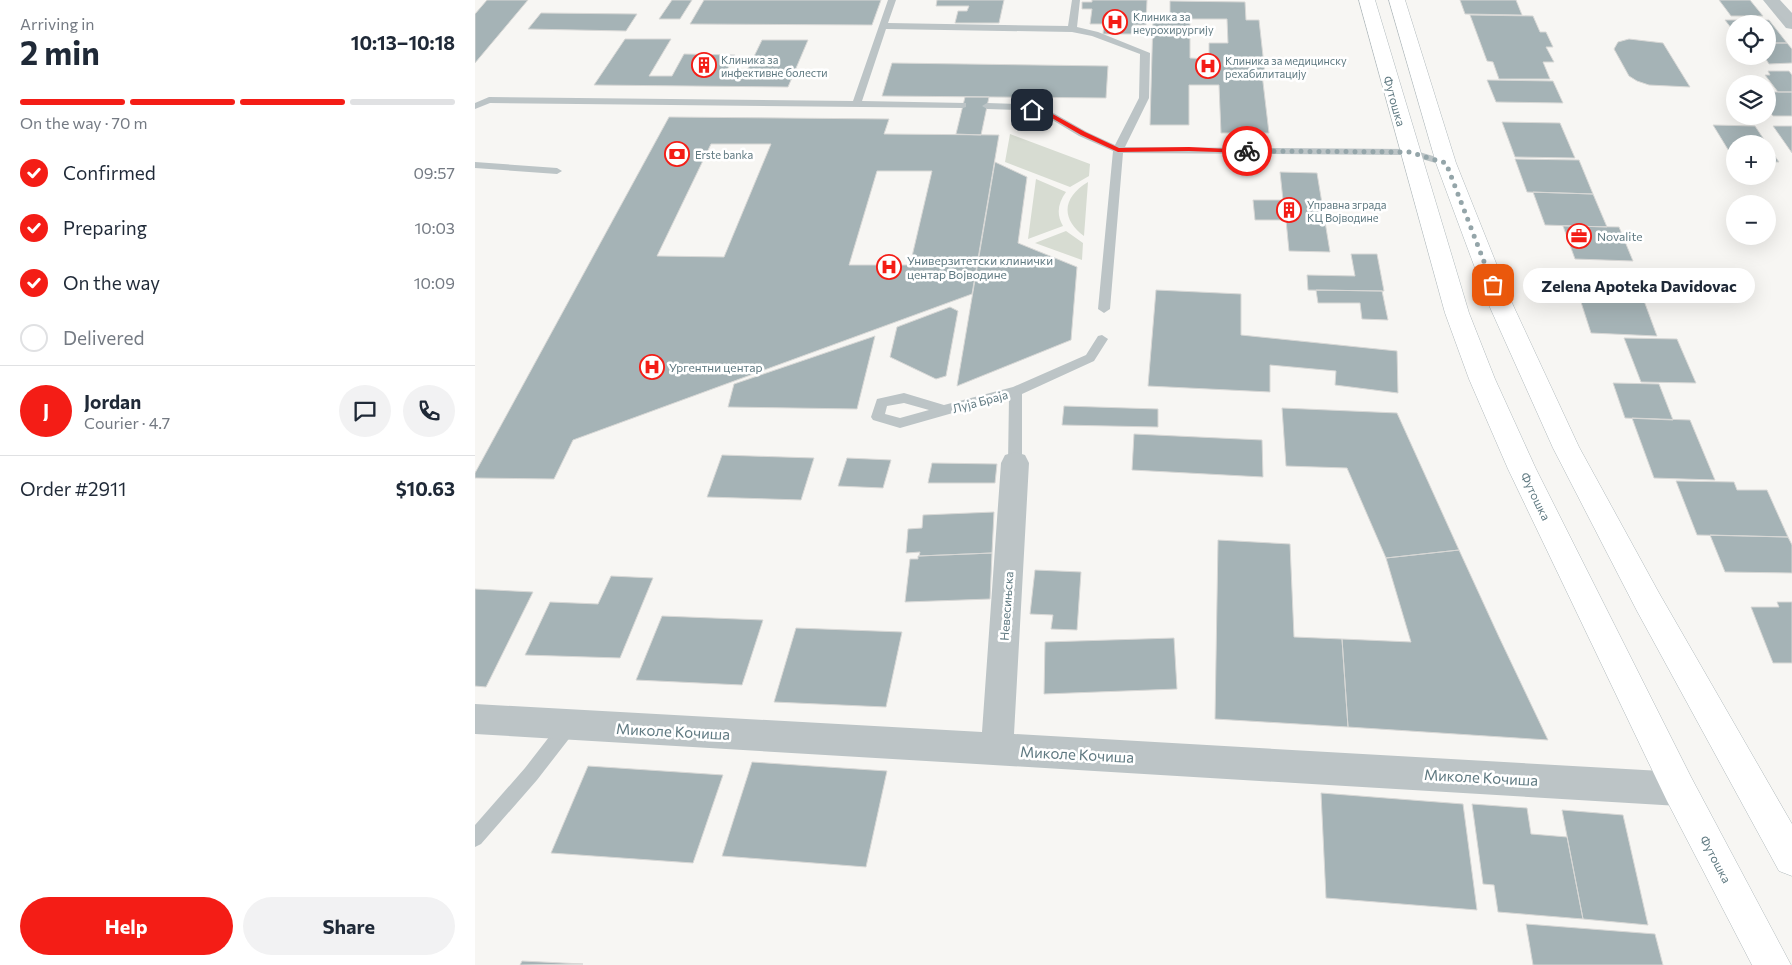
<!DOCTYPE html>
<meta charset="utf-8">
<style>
body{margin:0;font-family:Commissioner,sans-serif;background:#f2f2f3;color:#1f2937;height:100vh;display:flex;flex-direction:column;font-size:19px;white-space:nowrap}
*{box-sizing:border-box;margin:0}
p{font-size:16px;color:#747a83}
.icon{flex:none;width:28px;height:28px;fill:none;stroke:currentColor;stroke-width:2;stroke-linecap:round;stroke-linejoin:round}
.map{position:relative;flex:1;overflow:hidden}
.drawer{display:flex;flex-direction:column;background:#fff;width:475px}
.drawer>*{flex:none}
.buttons{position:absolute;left:1251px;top:15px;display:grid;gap:10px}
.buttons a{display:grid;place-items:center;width:50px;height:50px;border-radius:50%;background:#fff;box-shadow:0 5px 20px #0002;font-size:25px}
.pin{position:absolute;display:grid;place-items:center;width:42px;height:42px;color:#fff;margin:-21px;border-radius:10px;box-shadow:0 2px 8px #0006}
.courier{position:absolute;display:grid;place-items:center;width:50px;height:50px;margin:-25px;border:4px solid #f41d16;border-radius:50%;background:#fff;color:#222;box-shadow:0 1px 6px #0007}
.bubble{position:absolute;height:35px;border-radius:18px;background:#fff;box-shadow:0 5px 20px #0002;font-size:16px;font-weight:700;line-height:35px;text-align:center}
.summary em{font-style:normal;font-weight:700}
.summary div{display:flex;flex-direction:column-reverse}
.summary{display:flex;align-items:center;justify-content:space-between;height:85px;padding:0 20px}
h1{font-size:32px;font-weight:700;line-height:38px}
.bar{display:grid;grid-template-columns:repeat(4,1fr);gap:8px 5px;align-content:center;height:60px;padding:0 20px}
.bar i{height:6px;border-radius:4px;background:#e0e1e3}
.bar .on{background:#f41d16}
.bar p{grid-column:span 4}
.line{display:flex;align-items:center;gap:12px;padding:0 20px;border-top:1px solid #e0e1e3}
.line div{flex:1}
.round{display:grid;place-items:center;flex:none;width:52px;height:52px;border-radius:26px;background:#f2f2f3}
ol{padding:0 20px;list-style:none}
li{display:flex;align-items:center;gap:15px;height:55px}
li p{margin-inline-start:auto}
li .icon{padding:5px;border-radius:50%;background:#f41d16;color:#fff;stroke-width:4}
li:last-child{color:#747a83}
li i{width:28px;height:28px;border:2px solid #e0e1e3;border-radius:50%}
.primary-button{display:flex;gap:10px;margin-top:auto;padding:10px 20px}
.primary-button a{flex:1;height:58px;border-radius:30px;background:#f41d16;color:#fff;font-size:20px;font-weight:700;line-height:58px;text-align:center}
.primary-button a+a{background:#f2f2f3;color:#1f2937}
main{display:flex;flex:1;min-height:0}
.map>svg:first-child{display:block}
.green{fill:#d7dcd2}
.building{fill:#a5b3b6;stroke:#d8d8d6;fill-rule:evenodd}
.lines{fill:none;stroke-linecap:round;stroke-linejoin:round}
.secondary-casing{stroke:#b1babd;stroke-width:1}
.lane{fill:#bcc4c6;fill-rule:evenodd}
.street{fill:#bcc4c6;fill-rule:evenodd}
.secondary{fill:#fff;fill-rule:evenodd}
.route{fill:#f41d16}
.done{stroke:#94a5a9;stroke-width:5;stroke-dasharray:0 9}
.labels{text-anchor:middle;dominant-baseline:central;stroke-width:5;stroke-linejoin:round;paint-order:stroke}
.far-poi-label{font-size:11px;fill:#5f7981;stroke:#fff;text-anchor:start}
.street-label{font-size:12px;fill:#5f7981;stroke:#fff}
.poi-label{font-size:12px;fill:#5f7981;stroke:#fff;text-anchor:start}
.near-street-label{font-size:15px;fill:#5f7981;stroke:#fff}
</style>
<main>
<section class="drawer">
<div class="summary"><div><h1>2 min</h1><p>Arriving in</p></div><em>10:13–10:18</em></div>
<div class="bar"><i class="on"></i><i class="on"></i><i class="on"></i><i></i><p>On the way · 70 m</p></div>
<ol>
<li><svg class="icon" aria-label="check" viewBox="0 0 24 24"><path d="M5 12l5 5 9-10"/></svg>Confirmed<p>09:57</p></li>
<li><svg class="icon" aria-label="check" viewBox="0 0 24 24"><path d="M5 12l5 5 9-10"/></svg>Preparing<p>10:03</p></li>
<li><svg class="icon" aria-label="check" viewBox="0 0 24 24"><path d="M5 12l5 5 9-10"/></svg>On the way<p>10:09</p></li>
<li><i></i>Delivered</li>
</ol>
<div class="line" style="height:90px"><b class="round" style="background:#f41d16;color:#fff">J</b><div><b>Jordan</b><p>Courier · 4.7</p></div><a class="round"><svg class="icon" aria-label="chat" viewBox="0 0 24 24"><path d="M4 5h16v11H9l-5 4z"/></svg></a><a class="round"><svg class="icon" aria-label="phone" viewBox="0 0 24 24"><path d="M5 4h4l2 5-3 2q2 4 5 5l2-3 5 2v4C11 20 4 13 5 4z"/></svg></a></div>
<div class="line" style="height:65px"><div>Order #2911</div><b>$10.63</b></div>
<div class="primary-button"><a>Help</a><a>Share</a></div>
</section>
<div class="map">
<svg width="1317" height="965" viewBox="0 0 1317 965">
<rect width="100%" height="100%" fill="#f7f6f3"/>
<path class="green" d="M535 134 615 164 614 176 595 187 530 162Z
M561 179 591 192C583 203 581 214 588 226L553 239Z
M613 182 609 236C585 218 588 197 613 182Z
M591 231 608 243 607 260 560 243Z"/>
<path class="building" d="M12 0H53L0 63V14Z
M197 0H217L205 19H184Z
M229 0H406L397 25 215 24Z
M462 0H529L524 23H480L483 11H492L494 6H461Z
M617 0H672L671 25H658L657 34H628L629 24H615L617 9H607V2H617Z
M985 0H1041L1047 15 990 14Z
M1244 0H1275L1288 16H1256Z
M695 1 770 2 771 20H784L790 74H787L794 133H746L744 85H714V125H675L678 18H695ZM715 19H752L753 43H734V59L715 58Z
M66 13 162 14 151 31 53 29Z
M995 15 1058 16 1065 32H1071L1078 47H1071L1079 62H1068L1075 79H1024L1018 62 1012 61Z
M1250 20H1294L1312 43H1292V24H1260V33Z
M150 39H196L174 76H197L209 54 260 55 249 76 269 77 287 40H333L313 87 119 85Z
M1154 39 1188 43 1215 87 1174 85 1162 81 1154 76 1139 49 1143 42Z
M1292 43H1312L1317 49V63L1294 64 1289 56H1292Z
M417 63 633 66 631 98 407 96Z
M1293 71H1314L1317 75V92H1303L1290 75H1295Z
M1012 80 1078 81 1088 103 1021 102Z
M1292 92H1317V116H1298L1292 109Z
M490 97H514L506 135 481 134Z
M194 117 414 119 409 134 524 135 497 294 98 440 79 479 0 478V473ZM236 144H296L249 257 182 256ZM402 171H457L435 265H374Z
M1027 122 1085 123 1100 158 1040 157Z
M1238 125 1280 126 1292 144H1260V161Z
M1298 126H1317V153Z
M1292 145 1304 162H1292Z
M1040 159 1104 160 1118 194 1052 192Z
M520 162 552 177 543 243 602 267 596 340 482 386Z
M805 172 842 173 855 252 814 251 811 220H780L778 200H808Z
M1058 192 1118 194 1132 227 1070 225Z
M1088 226 1144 227 1158 261 1100 259Z
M876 254H902L909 291 833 290 832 275 880 276Z
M681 290 766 294V335L922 351 923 393 860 385 861 371 795 365V392L673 386Z
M841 290 907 291 913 320 887 319 885 303H843Z
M1104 296 1168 298 1182 336 1116 333Z
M475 307 483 311 471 376 461 379 415 357 422 327Z
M400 336 382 409 253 407 259 384Z
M1149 338 1202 339 1221 383 1166 382Z
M1138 383 1184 384 1198 420 1150 418Z
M589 406 683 409V427L587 425Z
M807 408 922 413 984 550 911 558 872 468 811 466Z
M1157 418 1215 420 1240 480 1179 478Z
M659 434 787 440 788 477 657 470Z
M247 455 308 457 339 458 326 500 232 497Z
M372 458 416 460 408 488 363 486Z
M457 463 522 464 520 483H453Z
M1201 481 1259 482 1262 490H1292L1313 537 1222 535Z
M519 512 517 553 444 556 445 552 431 553 433 529 447 528 448 515Z
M1235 535 1313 537 1317 545V573L1250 572Z
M743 540 815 544 819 637 867 639 873 727 740 719Z
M984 550 1024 637 1073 740 873 727 867 639 936 642 911 558Z
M517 553 515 599 430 602 435 559H443V556Z
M560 570 606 572 602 630 576 629 578 615 555 614Z
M136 576 178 578 145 658 50 655 75 602 123 604Z
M0 589 58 592 11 687 0 686Z
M1302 602H1317V663H1298L1276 607H1304Z
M187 616 288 620 267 685 161 680Z
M321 628 427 632 411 707 299 702Z
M699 638 702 689 569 694 570 642Z
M277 762 412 771 391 867 247 856Z
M113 766 248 775 218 863 76 853Z
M846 793 988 804 1002 910 851 898Z
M997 804 1052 808 1056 834 1092 837 1108 919 1023 912 1019 885 1008 884Z
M1087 810 1148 815 1173 925 1108 919Z
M1051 924 1180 934 1188 965H1058Z
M47 961 108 964 45 965Z"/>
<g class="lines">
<defs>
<path id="secondary" d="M884 0H900L994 313 1020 379 1061 469 1216 777 1316 965H1277L1192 801 1033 469 994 379 970 313Z
M914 0H930L981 163 1037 303 1104 447 1184 593 1317 824V876L1304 871 1162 611 1078 448 1013 303 961 163Z"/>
</defs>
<use href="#secondary" class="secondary-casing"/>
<path class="lane" d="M413 0H421L413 23 593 26 597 0H605L602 27 623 32 675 53 674 98 650 147 934 149 975 161 976 163 971 166 933 155 648 153 635 309 629 313 623 309 638 151 604 136 569 115 543 110 512 109 507 106 512 103 543 104 575 111 612 132 640 145 664 98 665 54 617 36 597 32 411 29 387 101 491 103V107L488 108 15 103 0 109V103L14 97 378 101Z
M0 162 82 168 87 171 82 174 0 168Z
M627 335 633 339 619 361 547 394V463L545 467 540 468 535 467 533 463 534 397 425 428 398 420 396 417 402 399 429 393 469 405 538 387 611 355 623 336ZM429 403 454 410 425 418 410 414 412 406Z
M94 717 100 719 102 725 100 731 62 780 6 844 0 847V825L50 768 88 719Z"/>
<path class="street" d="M1288 0H1305L1317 13V29L1311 28Z
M540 452 550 455 554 463 539 734 1204 772 1216 777 1221 789 1216 801 1204 806 0 734V704L507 732 526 463 530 455Z"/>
<use href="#secondary" class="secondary"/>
</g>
<path class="route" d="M557 108 574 112 610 132 644 148 714 147 772 150 775 151 772 153 714 151 643 152 606 135 570 114 555 111Z"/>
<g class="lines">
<path class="done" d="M772 151 934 152 971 163 1018 285"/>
</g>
<defs>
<symbol id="hospital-ring" viewBox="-11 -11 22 22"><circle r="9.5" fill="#fff" stroke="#f41d16" stroke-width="1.5"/><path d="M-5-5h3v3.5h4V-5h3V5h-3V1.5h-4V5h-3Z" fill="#f41d16"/></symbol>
<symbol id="building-ring" viewBox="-11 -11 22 22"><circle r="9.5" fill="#fff" stroke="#f41d16" stroke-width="1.5"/><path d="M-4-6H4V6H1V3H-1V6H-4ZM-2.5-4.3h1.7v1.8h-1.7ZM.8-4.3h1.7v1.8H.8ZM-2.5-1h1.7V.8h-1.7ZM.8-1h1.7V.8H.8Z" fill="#f41d16"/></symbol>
<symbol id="bank-ring" viewBox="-11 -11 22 22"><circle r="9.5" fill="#fff" stroke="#f41d16" stroke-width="1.5"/><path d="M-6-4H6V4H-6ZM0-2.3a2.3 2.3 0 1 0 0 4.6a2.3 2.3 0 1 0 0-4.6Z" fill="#f41d16"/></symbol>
<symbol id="office-ring" viewBox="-11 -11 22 22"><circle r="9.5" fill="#fff" stroke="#f41d16" stroke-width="1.5"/><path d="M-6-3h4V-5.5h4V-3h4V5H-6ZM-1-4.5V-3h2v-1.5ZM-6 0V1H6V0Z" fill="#f41d16"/></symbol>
</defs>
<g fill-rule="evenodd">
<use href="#hospital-ring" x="626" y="8" width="28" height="28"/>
<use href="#building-ring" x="215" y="51" width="28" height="28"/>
<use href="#hospital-ring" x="719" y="52" width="28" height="28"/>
<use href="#bank-ring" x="188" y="140" width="28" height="28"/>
<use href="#building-ring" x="800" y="196" width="28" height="28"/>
<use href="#office-ring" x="1090" y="222" width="28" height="28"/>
<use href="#hospital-ring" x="400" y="253" width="28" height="28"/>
<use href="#hospital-ring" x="163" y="353" width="28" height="28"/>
</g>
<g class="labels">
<g class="far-poi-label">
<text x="658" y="16">Клиника за<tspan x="658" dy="13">неурохирургију</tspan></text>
<text x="246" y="59">Клиника за<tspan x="246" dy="13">инфективне болести</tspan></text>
<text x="750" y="60">Клиника за медицинску<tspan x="750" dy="13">рехабилитацију</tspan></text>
<text x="220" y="154">Erste banka</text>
<text x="832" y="204">Управна зграда<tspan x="832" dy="13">КЦ Војводине</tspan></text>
</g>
<g class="street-label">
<text transform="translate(920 101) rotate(74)">Футошка</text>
<text transform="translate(505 401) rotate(-15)">Луја Браја</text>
<text transform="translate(1061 496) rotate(64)">Футошка</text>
<text transform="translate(531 606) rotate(-86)">Невесињска</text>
<text transform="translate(1241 859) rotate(62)">Футошка</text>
</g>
<g class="poi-label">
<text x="1122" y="236">Novalite</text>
<text x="432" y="260">Универзитетски клинички<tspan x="432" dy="14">центар Војводине</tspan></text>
<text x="194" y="367">Ургентни центар</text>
</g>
<g class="near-street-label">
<text transform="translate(198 731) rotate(3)">Миколе Кочиша</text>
<text transform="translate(602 754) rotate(3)">Миколе Кочиша</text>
<text transform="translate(1006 777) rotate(3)">Миколе Кочиша</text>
</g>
</g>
</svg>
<div class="buttons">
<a><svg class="icon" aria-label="locate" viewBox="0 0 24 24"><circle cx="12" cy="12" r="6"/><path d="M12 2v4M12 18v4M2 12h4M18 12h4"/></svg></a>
<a><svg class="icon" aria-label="layers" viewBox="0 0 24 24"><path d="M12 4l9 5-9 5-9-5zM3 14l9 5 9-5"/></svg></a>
<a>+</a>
<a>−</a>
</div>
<div class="pin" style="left:1018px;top:285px;background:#ea580c"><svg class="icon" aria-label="bag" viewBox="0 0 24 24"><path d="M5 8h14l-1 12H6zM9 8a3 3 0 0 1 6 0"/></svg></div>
<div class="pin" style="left:557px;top:110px;background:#1f2937"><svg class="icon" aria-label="home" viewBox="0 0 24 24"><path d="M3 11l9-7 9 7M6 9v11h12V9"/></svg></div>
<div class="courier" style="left:772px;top:151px"><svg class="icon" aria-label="bike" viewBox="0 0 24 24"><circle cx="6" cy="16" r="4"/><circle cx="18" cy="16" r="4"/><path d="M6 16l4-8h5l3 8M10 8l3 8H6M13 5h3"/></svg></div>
<div class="bubble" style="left:1048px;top:268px;width:232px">Zelena Apoteka Davidovac</div>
</div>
</main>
